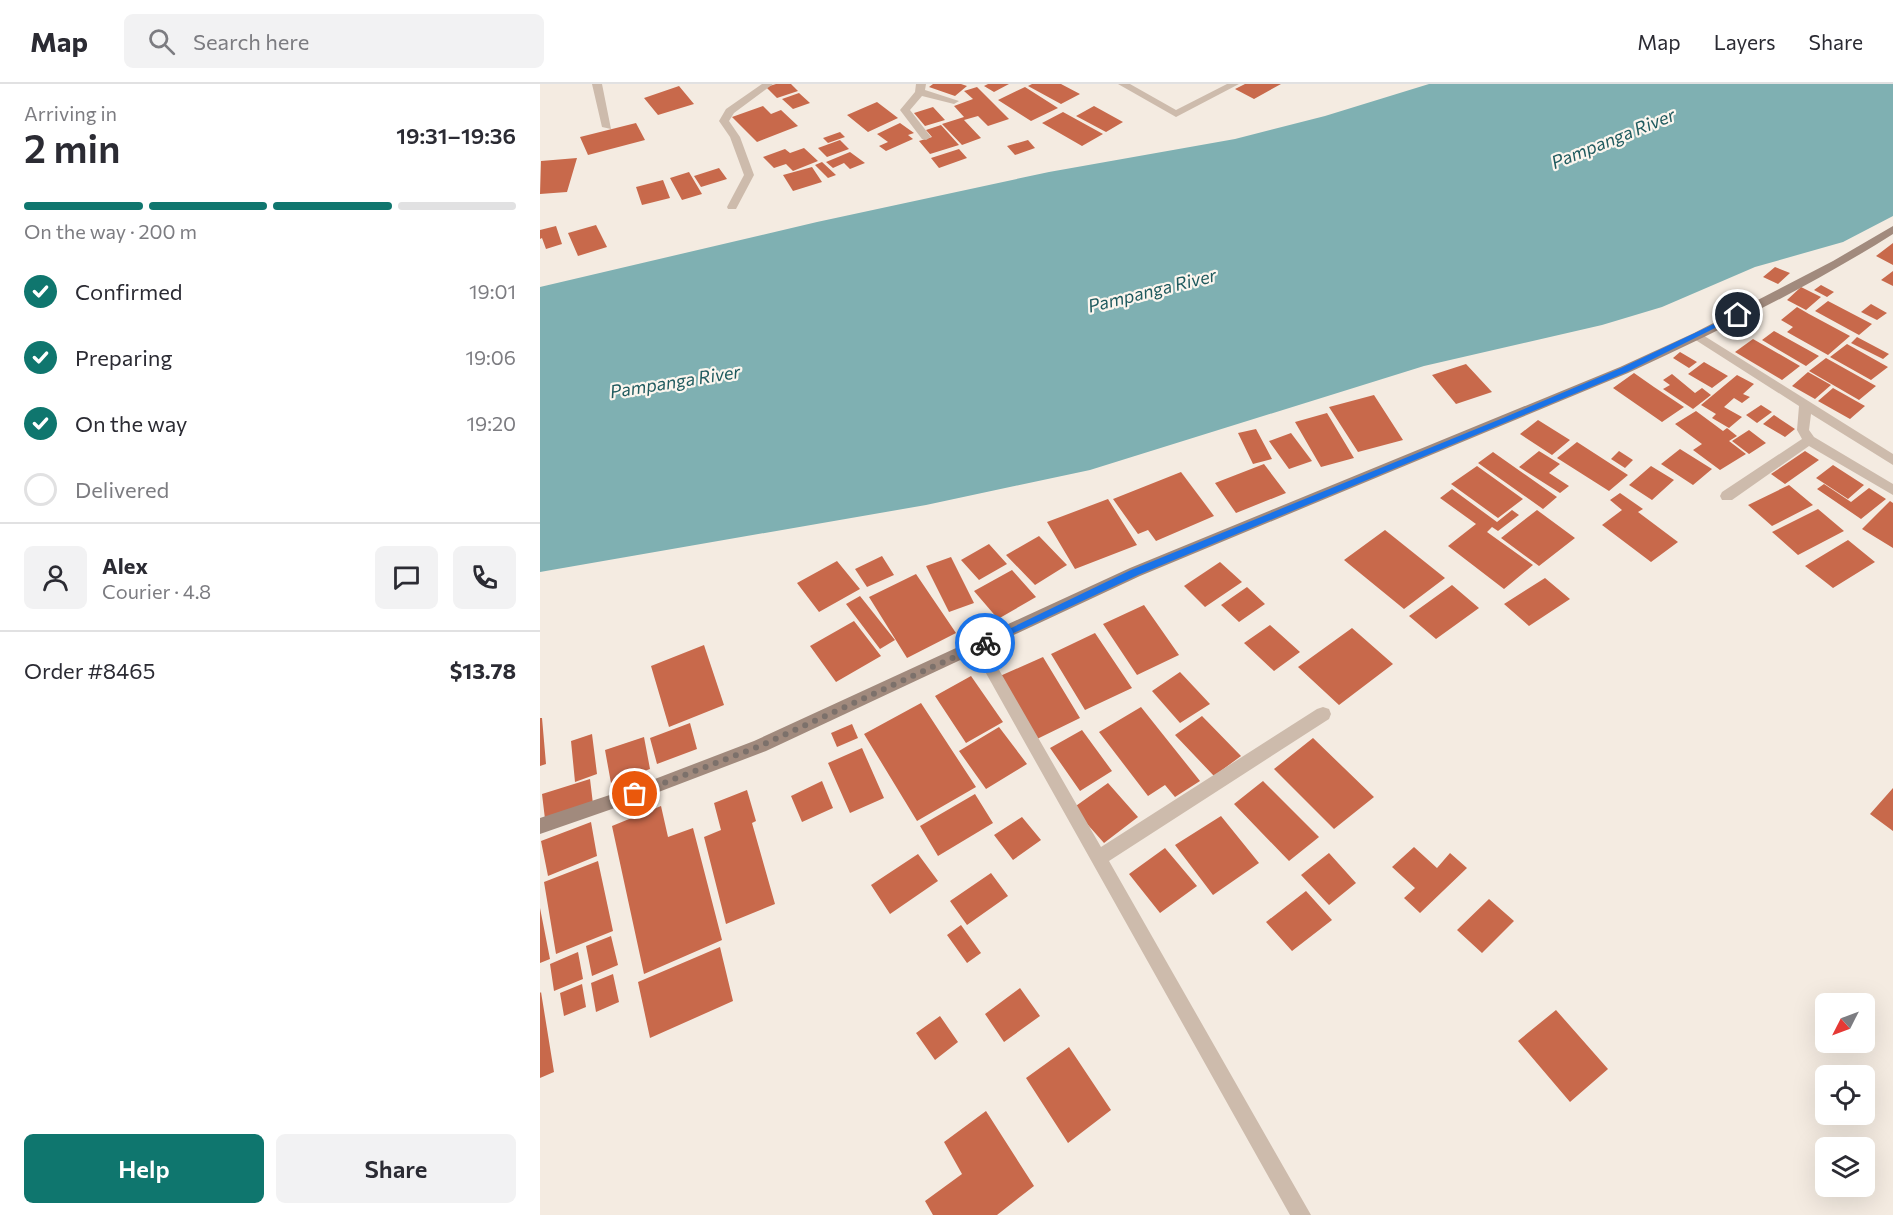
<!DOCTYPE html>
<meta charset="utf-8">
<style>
body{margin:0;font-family:Commissioner,sans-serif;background:#f2f2f3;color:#2b2b33;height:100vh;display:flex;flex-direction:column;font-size:22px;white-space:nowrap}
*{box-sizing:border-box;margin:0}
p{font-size:20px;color:#7c7c81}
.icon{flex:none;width:33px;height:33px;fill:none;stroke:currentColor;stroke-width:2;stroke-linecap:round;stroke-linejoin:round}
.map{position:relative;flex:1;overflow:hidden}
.sheet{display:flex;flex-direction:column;background:#fff;width:540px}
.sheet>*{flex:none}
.needle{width:39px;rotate:228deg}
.controls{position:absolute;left:1275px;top:909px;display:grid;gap:12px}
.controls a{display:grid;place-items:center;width:60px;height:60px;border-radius:9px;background:#fff;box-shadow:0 6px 24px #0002;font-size:30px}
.pin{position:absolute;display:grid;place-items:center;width:51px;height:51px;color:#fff;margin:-26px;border:3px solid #fff;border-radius:50%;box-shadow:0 2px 6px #0007}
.courier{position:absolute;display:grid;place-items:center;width:60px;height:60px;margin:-30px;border:4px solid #1a73e8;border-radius:50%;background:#fff;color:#222;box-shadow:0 2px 8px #0007}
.overview em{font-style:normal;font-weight:600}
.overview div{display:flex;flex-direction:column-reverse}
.overview{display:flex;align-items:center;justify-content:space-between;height:102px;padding:0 24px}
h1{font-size:39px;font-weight:600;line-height:45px}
.bar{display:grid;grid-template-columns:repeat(4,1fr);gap:9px 6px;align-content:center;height:72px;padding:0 24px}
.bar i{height:8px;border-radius:4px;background:#e1e1e2}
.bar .on{background:#0f766e}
.bar p{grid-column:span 4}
.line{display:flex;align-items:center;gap:15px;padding:0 24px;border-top:2px solid #e1e1e2}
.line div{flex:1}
.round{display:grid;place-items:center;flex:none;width:63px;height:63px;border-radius:9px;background:#f2f2f3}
ol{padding:0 24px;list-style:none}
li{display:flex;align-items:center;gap:18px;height:66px}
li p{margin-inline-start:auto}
li .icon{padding:6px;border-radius:50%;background:#0f766e;color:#fff;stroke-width:4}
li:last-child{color:#7c7c81}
li i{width:33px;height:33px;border:3px solid #e1e1e2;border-radius:50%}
.primary-button{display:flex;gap:12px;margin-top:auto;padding:12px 24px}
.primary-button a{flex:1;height:69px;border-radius:9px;background:#0f766e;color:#fff;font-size:24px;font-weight:600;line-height:69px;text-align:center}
.primary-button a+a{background:#f2f2f3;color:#2b2b33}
header{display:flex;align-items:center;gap:36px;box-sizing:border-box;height:84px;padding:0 30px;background:#fff;border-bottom:2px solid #e1e1e2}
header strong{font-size:28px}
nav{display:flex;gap:33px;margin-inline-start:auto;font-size:21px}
.search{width:420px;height:54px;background:#f2f2f3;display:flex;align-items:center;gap:15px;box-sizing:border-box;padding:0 21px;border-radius:9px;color:#7c7c81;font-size:22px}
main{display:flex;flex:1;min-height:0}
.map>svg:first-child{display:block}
.water{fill:#7fb0b2}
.building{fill:#c8694b}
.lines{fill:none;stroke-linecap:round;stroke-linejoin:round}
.lane{fill:#cdbbac;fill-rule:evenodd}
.street{fill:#cdbbac;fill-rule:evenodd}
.secondary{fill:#a18a7d;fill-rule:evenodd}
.route{fill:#1a73e8}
.done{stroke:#7c716b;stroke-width:6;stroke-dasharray:0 10.8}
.labels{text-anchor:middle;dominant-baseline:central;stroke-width:4.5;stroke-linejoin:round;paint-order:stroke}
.far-water-label{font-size:18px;font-style:italic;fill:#1f5a5e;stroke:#fbf5ee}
</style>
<header>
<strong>Map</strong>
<div class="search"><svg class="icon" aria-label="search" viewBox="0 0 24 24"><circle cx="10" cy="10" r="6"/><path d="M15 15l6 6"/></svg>Search here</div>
<nav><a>Map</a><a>Layers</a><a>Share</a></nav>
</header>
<main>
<section class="sheet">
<div class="overview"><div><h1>2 min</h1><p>Arriving in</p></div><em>19:31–19:36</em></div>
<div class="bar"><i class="on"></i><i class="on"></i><i class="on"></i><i></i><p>On the way · 200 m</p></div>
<ol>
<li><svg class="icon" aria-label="check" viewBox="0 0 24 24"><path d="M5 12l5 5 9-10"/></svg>Confirmed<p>19:01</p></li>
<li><svg class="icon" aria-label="check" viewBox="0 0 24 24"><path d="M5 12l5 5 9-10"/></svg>Preparing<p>19:06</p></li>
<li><svg class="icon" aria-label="check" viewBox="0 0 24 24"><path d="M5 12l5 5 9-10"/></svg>On the way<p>19:20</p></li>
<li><i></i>Delivered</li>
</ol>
<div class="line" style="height:108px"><a class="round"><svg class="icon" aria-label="person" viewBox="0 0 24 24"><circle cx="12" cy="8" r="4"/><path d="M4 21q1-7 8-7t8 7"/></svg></a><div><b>Alex</b><p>Courier · 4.8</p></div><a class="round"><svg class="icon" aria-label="chat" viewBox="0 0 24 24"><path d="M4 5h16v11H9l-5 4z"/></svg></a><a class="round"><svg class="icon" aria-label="phone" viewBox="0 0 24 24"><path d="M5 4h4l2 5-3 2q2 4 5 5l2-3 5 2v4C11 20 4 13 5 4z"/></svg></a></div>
<div class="line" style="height:78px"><div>Order #8465</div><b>$13.78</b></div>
<div class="primary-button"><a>Help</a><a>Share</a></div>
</section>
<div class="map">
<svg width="1353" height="1131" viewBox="0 0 1353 1131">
<rect width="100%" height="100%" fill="#f4ebe1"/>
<path class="water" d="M889 0H1353V132L1303 158 1215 183 1122 223 1062 241 884 282 550 386 386 421 0 488V203L277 138 509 88 695 55 785 32Z"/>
<path class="building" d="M236 0H251L258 7 237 14 226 3Z
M393 0H421L427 2 415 12 389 3Z
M448 0H469L454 8 444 2Z
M492 0H521L540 10 521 20 488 2Z
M705 0H741L714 15 695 5Z
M139 2 154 20 118 31 104 14Z
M437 3 469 35 448 42 438 32 424 36 441 54 422 61 402 40 424 33 414 22 433 15 424 7Z
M485 3 518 24 491 37 458 16Z
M259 9 270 19 253 25 242 15Z
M337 18 358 34 328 48 307 31Z
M223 22 231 30 241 26 258 42 217 58 192 33Z
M554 22 583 38 566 48 536 32Z
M393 23 405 36 385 42 374 29Z
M523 28 563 50 542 62 502 39Z
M96 39 105 56 48 71 40 53Z
M360 39 374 49 368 51 373 55 346 67 339 62 348 58 337 50Z
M401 41 419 61 390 70 379 57 392 53 386 46Z
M300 48 305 53 288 59 283 54Z
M300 56 309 65 287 73 278 64Z
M488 56 495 64 475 71 467 62Z
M264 64 278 77 253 87 246 80 234 84 223 73 245 65 250 69Z
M419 65 427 74 399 84 391 74Z
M310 68 325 79 310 85 304 79 293 84 286 78Z
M37 74 27 108 0 110 1 77Z
M282 78 296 91 288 94 275 81Z
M272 83 282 98 253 107 243 91Z
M179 84 187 95 161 103 154 92Z
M149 88 162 110 142 116 130 94Z
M123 96 130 114 102 121 96 103Z
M56 141 67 163 38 172 28 149Z
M16 142 22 160 6 165 2 154 0 155V146Z
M1353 159V181L1336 172Z
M1235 183 1250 189 1238 200 1223 193Z
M1353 187V202L1341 196Z
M1281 201 1294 208 1287 213 1274 206Z
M1261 203 1281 213 1266 226 1247 216Z
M1288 217 1332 240 1319 251 1275 227Z
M1331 220 1347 229 1337 236 1321 228Z
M1257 223 1269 230 1310 252 1288 271 1247 248 1253 243 1241 236Z
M1234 247 1279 272 1266 282 1222 256Z
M1317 253 1349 270 1343 275 1311 259Z
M1213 255 1260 282 1242 296 1195 268Z
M1307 260 1348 283 1331 296 1290 273Z
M1140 268 1157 278 1149 284 1133 274Z
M1286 274 1336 302 1319 316 1269 287Z
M1164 278 1188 292 1172 304 1148 290Z
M926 280 952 308 916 320 892 291Z
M1268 288 1291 301 1275 315 1252 302Z
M1094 289 1114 303 1144 323 1122 338 1073 304Z
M1132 290 1155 309 1162 304 1171 311 1153 325 1123 305 1130 301 1123 296Z
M1197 291 1214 300 1203 310 1210 313 1202 319 1194 314 1184 323 1202 333 1189 344 1172 334 1176 330 1161 321Z
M1293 304 1325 322 1310 335 1278 317Z
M834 311 863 356 818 368 789 323Z
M1221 321 1232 328 1217 339 1206 331Z
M1156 327 1183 347 1187 344 1197 352 1189 357 1206 370 1180 386 1153 366 1162 360 1135 340Z
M787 329 814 374 781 383 755 338Z
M1234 331 1255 345 1245 353 1223 340Z
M998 336 1030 356 1012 371 980 350Z
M716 345 732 375 713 380 698 349Z
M1209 346 1226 359 1209 370 1192 357Z
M751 349 772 377 749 385 729 357Z
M1037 358 1088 391 1069 407 1017 374Z
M1140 365 1172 385 1153 401 1121 380Z
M999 367 1020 380 1009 389 1029 402 1020 409 979 383Z
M1079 367 1093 376 1085 384 1071 375Z
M1265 367 1279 376 1245 400 1231 390Z
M953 368 1017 413 1003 425 938 379Z
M724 380 746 409 696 429 675 399Z
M1293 381 1324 401 1308 415 1276 394Z
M937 382 983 415 958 434 911 400Z
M1111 382 1134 396 1112 416 1089 401Z
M641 388 674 432 616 457 608 446 598 450 573 415Z
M1284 400 1311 418 1329 404 1346 415 1321 435 1277 405Z
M1249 401 1273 421 1232 442 1208 421Z
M912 405 957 438 972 426 979 431 958 447 952 443 947 448 993 481 964 505 908 462 936 440 900 414Z
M1080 409 1103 425 1098 428 1138 458 1111 478 1062 441 1082 426 1070 416Z
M568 415 597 461 535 485 507 438Z
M1350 417 1353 419V464L1322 445Z
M1278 425 1304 447 1258 471 1232 448Z
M997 426 1035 454 999 482 961 454Z
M845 446 905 494 864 525 804 476Z
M499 452 527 481 495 501 466 471Z
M1308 456 1335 478 1293 504 1265 482Z
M449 460 467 480 439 496 421 476Z
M342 472 354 491 327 503 315 485Z
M411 473 434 519 409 528 386 482Z
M297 477 320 505 279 528 257 499Z
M680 478 702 498 665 523 644 502Z
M472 486 496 513 458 535 434 507Z
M376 490 416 549 367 574 329 513Z
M1005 494 1030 515 989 542 964 520Z
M912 501 939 524 896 555 869 532Z
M707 503 725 520 699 538 681 521Z
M320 512 355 556 340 565 306 520Z
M604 521 639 571 597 591 563 540Z
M314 537 341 572 296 598 270 562Z
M730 541 760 568 734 587 704 559Z
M812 544 853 580 799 621 758 583Z
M555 549 592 604 545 626 511 570Z
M164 561 184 621 129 643 111 582Z
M503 573 540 634 497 655 460 592Z
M640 588 670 620 640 639 612 607Z
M431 592 463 638 426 659 395 612Z
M381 619 436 703 377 737 324 650Z
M601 623 660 697 635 713 625 701 608 712 559 648Z
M662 632 701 672 674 692 635 651Z
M0 634H2L6 680 0 682Z
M150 639 157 665 117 680 110 654Z
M312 640 318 654 297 663 291 649Z
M459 643 487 680 446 705 419 667Z
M542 646 572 687 540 707 510 664Z
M52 650 57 690 35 698 31 657Z
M104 653 110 685 71 699 65 666Z
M773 654 834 713 794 745 734 685Z
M322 664 344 714 310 729 288 679Z
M50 695 53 720 5 735 2 710Z
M282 697 293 724 262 738 251 712Z
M723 697 779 753 749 777 694 720Z
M568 699 598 733 564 759 533 724Z
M1353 704V747L1330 730Z
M207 706 216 737 212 739 235 820 186 840 164 753 181 746 174 719Z
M435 710 453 739 398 772 380 742Z
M121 722 128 753 153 744 182 856 104 890 72 742Z
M681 732 719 779 673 811 635 761Z
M482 733 501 756 473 776 454 751Z
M51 738 57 772 8 792 1 757Z
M874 763 897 784 910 769 927 784 880 829 864 814 875 804 852 783Z
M625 764 657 802 620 829 589 790Z
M789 769 816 799 789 821 761 791Z
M378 770 398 797 350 830 331 801Z
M58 777 73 847 16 870 4 798Z
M451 789 468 812 427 841 410 817Z
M766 807 792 836 752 867 726 838Z
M949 815 974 837 942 869 917 846Z
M0 824 10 875 0 879Z
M421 841 441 869 427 879 407 851Z
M71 852 78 881 52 892 46 862Z
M180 863 193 917 110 954 98 898Z
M38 868 43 895 14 907 10 880Z
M73 890 79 918 56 928 51 899Z
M42 900 46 923 24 932 20 909Z
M480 904 500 932 464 958 445 930Z
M1 908 14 988 0 994V909Z
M1016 926 1068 985 1030 1018 978 957Z
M400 932 418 958 395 976 376 949Z
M529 963 571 1026 528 1059 486 994Z
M446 1027 494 1102 457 1131H393L385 1117 422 1090 404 1058Z"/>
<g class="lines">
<path class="lane" d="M376 0H386L385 6 419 17 414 20 382 12 370 26 391 53 386 56 382 55 360 26 375 8Z"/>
<path class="street" d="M52 0H62L71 45 62 43Z
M222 0H233L194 29 189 37 200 53 214 91 196 125H188L187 123 204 91 190 53 179 37 186 25Z
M578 0H590L636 26 687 0H699L636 33Z
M1158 248 1353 370V381L1271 330 1269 346 1274 353 1353 400V411L1269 362 1192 416H1182L1180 412 1182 408 1262 355 1257 346 1259 322 1154 255 1152 252Z
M438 556 443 558 561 763 777 625 783 623 789 625 791 630 789 635 569 777 771 1131H750L433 566 431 562 433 558Z"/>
<path class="secondary" d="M1353 142V150C1269 203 1179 247 1088 289L600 492 226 667 95 717 0 750V734L94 703 214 657 590 484 1080 283 1154 249 1293 177Z"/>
</g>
<path class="route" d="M1195 230 1201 231 1087 288 598 491 448 561 445 563 440 559 591 486 963 334 1081 284Z"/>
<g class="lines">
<path class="done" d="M95 710 220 662 445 559"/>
</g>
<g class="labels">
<g class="far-water-label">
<text transform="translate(1073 54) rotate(-22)">Pampanga River</text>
<text transform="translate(612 206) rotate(-14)">Pampanga River</text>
<text transform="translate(135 297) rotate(-9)">Pampanga River</text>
</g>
</g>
</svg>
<div class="controls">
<a><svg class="needle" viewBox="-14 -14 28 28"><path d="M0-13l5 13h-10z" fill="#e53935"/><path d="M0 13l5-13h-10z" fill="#7c7c81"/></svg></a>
<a><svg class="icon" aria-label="locate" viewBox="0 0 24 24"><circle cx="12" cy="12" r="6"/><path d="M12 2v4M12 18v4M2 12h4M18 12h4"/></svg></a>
<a><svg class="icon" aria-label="layers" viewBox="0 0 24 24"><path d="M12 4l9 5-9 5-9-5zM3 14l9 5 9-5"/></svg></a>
</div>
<div class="pin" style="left:95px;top:710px;background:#ea580c"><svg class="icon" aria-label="bag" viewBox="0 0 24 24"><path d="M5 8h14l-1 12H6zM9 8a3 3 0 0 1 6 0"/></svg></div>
<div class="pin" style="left:1198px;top:231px;background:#1f2937"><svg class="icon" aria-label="home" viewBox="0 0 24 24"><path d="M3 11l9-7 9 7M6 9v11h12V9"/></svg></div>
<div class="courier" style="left:445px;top:559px"><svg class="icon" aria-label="bike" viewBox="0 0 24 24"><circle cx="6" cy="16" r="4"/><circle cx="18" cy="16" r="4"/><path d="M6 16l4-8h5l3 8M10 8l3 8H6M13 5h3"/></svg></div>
</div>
</main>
